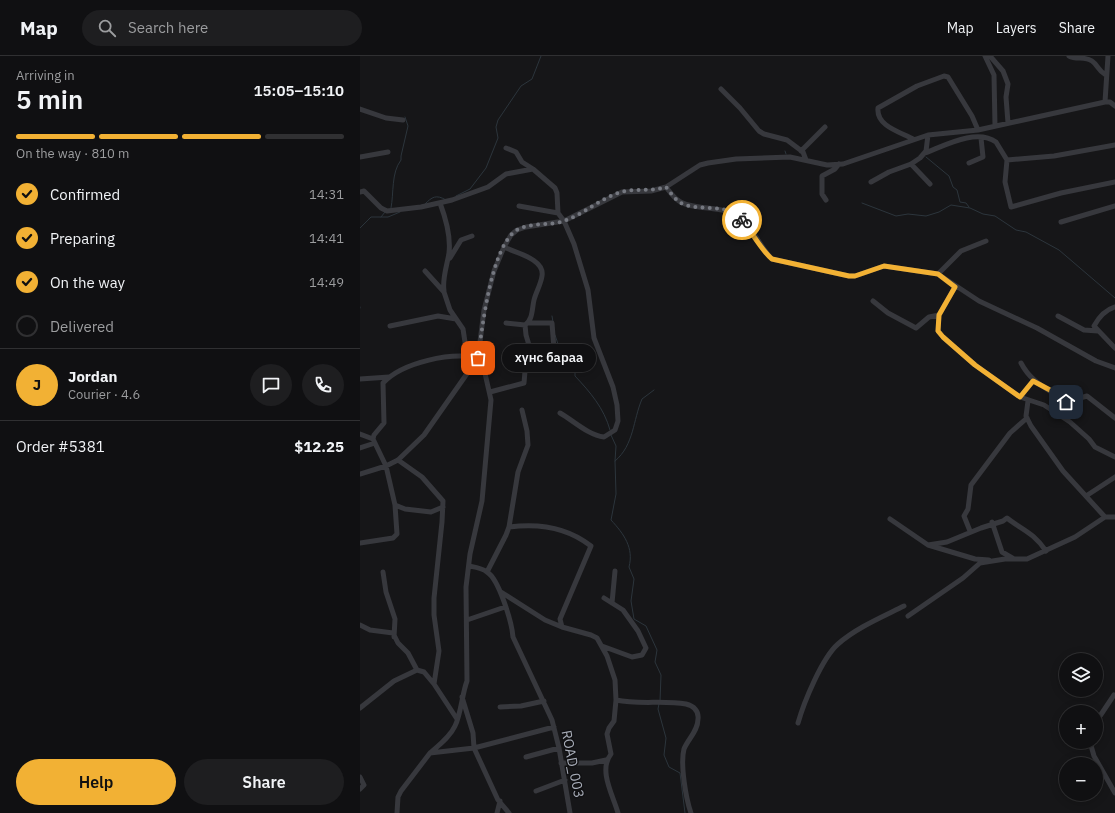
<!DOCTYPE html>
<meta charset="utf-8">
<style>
body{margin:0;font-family:"IBM Plex Sans",sans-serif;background:#1e1e20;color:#f1f3f6;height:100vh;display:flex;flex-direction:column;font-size:15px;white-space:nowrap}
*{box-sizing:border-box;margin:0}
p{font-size:13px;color:#9c9d9f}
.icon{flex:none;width:22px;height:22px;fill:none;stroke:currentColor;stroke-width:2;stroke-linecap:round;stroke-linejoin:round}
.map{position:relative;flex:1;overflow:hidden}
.sheet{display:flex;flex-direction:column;background:#101012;width:360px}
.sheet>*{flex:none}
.controls{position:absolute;left:699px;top:597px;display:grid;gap:8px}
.controls a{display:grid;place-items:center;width:44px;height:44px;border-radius:50%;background:#101012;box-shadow:0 2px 10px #0003,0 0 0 1px #303032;font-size:20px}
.pin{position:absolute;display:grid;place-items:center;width:34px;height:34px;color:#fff;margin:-17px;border-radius:8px;box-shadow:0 2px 6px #0006}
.courier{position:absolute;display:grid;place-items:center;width:40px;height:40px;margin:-20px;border:3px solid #f2b134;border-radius:50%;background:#fff;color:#222;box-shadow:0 1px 5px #0007}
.bubble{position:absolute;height:28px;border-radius:14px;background:#101012;box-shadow:0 2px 10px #0003,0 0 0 1px #303032;font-size:13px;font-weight:600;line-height:28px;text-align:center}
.headline em{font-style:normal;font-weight:600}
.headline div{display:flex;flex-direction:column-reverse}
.headline{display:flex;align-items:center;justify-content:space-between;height:68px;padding:0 16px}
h1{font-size:26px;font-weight:600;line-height:30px}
.bar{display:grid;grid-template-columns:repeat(4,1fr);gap:6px 4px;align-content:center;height:48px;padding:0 16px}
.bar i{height:5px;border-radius:3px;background:#303032}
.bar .selected{background:#f2b134}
.bar p{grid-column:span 4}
.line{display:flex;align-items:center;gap:10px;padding:0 16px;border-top:1px solid #303032}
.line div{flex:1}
.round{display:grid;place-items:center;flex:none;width:42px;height:42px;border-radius:21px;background:#1e1e20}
ol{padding:0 16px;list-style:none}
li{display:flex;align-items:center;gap:12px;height:44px}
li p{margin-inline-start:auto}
li .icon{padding:4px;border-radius:50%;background:#f2b134;color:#111;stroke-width:4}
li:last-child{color:#9c9d9f}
li i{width:22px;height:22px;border:2px solid #303032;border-radius:50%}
.button{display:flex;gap:8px;margin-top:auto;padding:8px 16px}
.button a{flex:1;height:46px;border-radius:24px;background:#f2b134;color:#111;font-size:16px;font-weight:600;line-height:46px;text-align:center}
.button a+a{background:#1e1e20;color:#f1f3f6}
header{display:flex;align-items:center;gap:24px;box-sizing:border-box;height:56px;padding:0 20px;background:#101012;border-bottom:1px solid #303032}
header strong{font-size:19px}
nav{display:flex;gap:22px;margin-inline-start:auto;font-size:14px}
.search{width:280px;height:36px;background:#1e1e20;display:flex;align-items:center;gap:10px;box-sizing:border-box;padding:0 14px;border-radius:22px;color:#9c9d9f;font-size:15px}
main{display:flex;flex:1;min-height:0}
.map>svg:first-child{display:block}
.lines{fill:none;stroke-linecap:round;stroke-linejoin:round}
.stream{stroke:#2c353c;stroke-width:1}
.minor{stroke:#37383d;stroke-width:5}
.done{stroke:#757880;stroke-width:4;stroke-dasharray:0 7.2}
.route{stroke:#f2b134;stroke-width:5}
.labels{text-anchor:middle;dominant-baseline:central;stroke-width:3;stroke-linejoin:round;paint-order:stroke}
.street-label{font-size:14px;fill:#a8adb8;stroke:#111113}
</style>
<header>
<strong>Map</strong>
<div class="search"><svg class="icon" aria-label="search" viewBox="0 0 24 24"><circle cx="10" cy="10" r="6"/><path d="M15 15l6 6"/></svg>Search here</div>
<nav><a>Map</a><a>Layers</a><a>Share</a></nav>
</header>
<main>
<section class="sheet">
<div class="headline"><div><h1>5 min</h1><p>Arriving in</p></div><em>15:05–15:10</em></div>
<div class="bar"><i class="selected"></i><i class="selected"></i><i class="selected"></i><i></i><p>On the way · 810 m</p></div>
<ol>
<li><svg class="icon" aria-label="check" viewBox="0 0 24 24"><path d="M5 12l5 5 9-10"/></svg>Confirmed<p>14:31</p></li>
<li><svg class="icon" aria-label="check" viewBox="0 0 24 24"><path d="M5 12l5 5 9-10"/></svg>Preparing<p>14:41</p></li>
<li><svg class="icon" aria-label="check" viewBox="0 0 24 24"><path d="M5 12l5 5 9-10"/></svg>On the way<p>14:49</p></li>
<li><i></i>Delivered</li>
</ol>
<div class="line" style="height:72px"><b class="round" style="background:#f2b134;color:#111">J</b><div><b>Jordan</b><p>Courier · 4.6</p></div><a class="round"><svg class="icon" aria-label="chat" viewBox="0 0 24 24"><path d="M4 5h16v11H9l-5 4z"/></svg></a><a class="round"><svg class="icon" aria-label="phone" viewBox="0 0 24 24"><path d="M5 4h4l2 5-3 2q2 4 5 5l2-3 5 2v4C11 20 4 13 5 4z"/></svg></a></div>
<div class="line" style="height:52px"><div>Order #5381</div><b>$12.25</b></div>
<div class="button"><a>Help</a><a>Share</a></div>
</section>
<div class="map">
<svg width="755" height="757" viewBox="0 0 755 757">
<rect width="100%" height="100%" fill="#161618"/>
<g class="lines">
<path class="stream" d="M425 95 426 98
M566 101 589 120 593 131 597 134 600 146 606 147 609 151
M96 140 110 133 126 112 138 82 136 71 138 64 161 30 172 23 181 0
M502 147 536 160 548 158 566 160 579 156 591 149 610 152 623 158 635 160 656 174 666 176 699 194 755 242
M65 148C72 141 76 138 86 144
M31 152C34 137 31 117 41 104V100L48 70 45 61
M21 161 25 156
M0 172 11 161H28L40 156
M0 252V251
M192 260 193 266
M195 279 202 300 215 317V320C230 336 244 352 250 374
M294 334 282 343C273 364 274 389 255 405L256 438 251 464C264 478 274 492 269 511L274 523 271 545 274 563 286 570 297 594 295 606 301 619 300 645
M251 379 256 390 255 405
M299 648 298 653 306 682 304 699 309 711 320 717 325 757"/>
<path class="minor" d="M625 0 634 19 635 70
M630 0 643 15 648 28 646 41 648 67
M709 0C716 4 725 0 732 5 738 9 737 14 746 19
M361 33 380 52 399 75 404 78 427 84 443 96 446 104
M745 46 748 0
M0 53 26 62 43 64
M553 83C540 76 516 70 518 52L557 30 584 20 588 21 612 60 618 74
M755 89 694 100 647 104 645 126 651 151 701 137 755 126
M146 92 156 96 162 106 173 113
M441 95 465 71
M565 97C584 90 616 72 636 86L647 104
M0 101 28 96
M609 107 623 101 621 82
M551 108 570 128
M511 126 529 116 551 108 560 102 566 95 568 79
M306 131C310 136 314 142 319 145 331 154 360 150 376 158 388 163 401 193 412 203L489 220H495L524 210 578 218 619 245 677 272 736 305 755 312
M0 136 4 135 21 152 27 155 61 151 92 144 128 131 146 118 173 113 195 132 197 137 198 157 204 165 214 188 228 234 234 282 253 331 257 349 258 365 255 374 244 381C228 379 214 365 200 357
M466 144 462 138V120L475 113 479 108
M80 147C86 163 91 180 89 197 87 210 82 222 84 235
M159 150 198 157
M701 166 755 150
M90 202 101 184 112 180
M65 215 84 236 90 254 103 273 107 299
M578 218 601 195 626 185
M513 245 528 257 556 272 569 261 579 259 595 231
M755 251C745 254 739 261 734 270L755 292
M579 259 578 275 583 281 615 309 660 341
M698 260 724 274 738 275
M146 267 165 269
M168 267H192L194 293
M30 270 78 260 96 263
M661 307C672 328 688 332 706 346L727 340 755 362
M0 323 29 321
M673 325 660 341 684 349 710 366 729 383 735 391 755 401
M130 336 164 327 165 315 174 306 166 279 165 269C173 264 172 252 174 244 176 236 181 228 182 220 185 203 156 197 144 191
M668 345 666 360 671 370 703 415 745 461
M0 378 13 383
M0 392 15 387
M38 404 62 421 83 445 82 466 74 542V559L79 595 74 628 97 663
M0 418 26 410 38 404 64 379 118 302 124 254 134 215 144 191 151 179 157 174 166 171 204 165 262 136 291 135 306 131 340 109 348 107 376 103 430 101 467 109 483 108 568 79 618 74 745 46H750L755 50
M726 440 755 421
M35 449 26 410 13 383 14 379 24 367 23 327C43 306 91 296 118 302L124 313 131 344 122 445 110 498 106 531 107 625C102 638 101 658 95 670 90 681 79 689 70 697L114 692 194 671
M530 463 568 489 615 503 629 504
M632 466 642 496 654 503
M149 471 158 416 168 389 167 375 162 354
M610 475 604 460 608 453 611 429 650 377 667 362
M0 487 33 482 37 478 35 449 45 453 71 456 83 451
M568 489 587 486 621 472 643 465 647 462C662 474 673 476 686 495
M109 508V510C114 511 122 512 127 516 139 523 152 567 153 581L192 664 199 692 210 757
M23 516 26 536 35 563 34 581
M127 516 146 479 149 471C179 467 207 471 231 490L200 563 202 571 231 579 237 582 247 600 255 624 256 644 254 665 249 672 247 678 251 698C238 714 253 739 258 757
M141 536 185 564 202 571
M252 547 255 515
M548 560 603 522 620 507 645 503H667L715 481 745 461H755
M107 564 145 551
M0 569 10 574 33 577 38 587 48 597 57 614 64 616 74 628
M242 590 272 601 282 599 286 592 278 575 263 554 244 542
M102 641 113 677 114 692 138 744 149 757
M256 644C279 649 303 644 326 648 334 650 339 655 338 663 338 675 328 683 324 693 320 708 326 743 331 757
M140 651 161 650 184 645
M0 652 34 625 57 614
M736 666 754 639
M438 667C444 646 462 602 478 588 496 572 522 561 544 550
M730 686 734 700 755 737
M166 701 199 692
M201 707H232L246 704
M0 721 4 729 0 733
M176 735 205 724
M37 757 38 741 41 735 70 697
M137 757 140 745"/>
</g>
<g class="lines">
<path class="done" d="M118 302C122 274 131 189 157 174 171 166 190 170 204 165 224 158 241 142 261 136 276 132 291 136 306 131 310 136 314 142 319 146 337 157 367 145 382 164"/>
<path class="route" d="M382 164C392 176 401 194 412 203L489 220H495L524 210 578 218 595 231 579 259 578 275 583 281 615 309 660 341 673 325 690 334 706 346"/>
</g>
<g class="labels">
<g class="street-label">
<text transform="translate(213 708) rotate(79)">ROAD_003</text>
</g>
</g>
</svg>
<div class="controls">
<a><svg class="icon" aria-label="layers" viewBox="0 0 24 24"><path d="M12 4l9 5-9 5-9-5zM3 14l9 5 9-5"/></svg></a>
<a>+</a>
<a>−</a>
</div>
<div class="pin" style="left:118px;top:302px;background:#ea580c"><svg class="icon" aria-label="bag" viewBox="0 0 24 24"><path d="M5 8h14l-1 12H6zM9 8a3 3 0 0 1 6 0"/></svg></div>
<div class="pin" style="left:706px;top:346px;background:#1f2937"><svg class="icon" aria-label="home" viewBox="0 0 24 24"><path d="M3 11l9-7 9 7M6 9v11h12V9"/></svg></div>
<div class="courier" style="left:382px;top:164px"><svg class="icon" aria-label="bike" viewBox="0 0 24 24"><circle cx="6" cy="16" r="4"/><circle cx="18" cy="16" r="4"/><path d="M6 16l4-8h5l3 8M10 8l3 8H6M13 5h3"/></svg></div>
<div class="bubble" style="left:142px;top:288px;width:94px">хүнс бараа</div>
</div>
</main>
